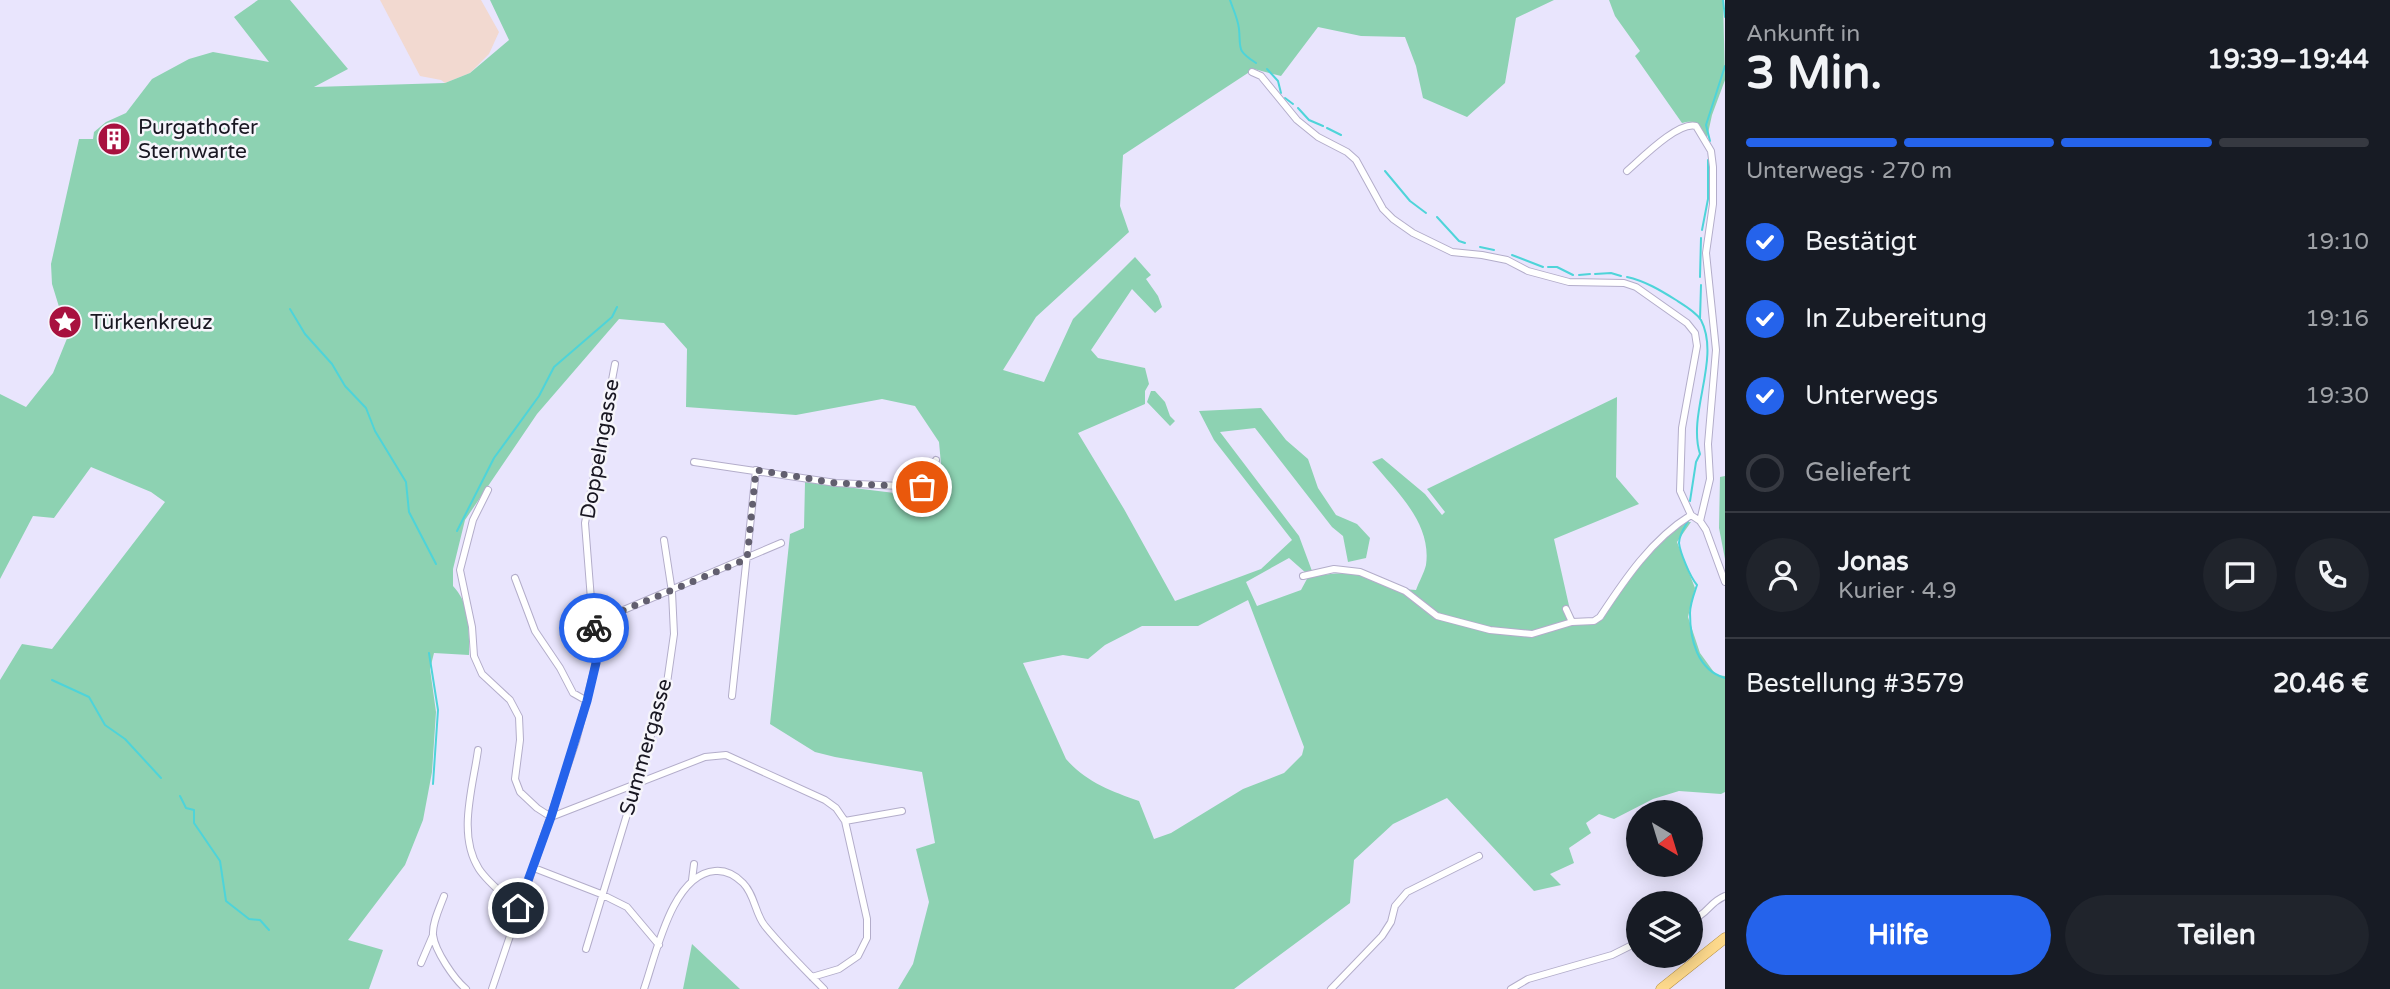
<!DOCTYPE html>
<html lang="de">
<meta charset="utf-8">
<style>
body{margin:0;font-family:"Varela Round",sans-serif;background:#20242c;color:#f1f3f6;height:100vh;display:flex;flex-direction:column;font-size:26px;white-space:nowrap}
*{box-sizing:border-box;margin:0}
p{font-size:23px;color:#9ea1a6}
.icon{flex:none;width:38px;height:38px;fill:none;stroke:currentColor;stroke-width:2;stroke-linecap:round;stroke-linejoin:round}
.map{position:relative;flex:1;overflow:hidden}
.panel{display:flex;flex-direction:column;background:#171b24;width:665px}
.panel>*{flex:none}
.needle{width:46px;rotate:142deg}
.tools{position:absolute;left:1626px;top:800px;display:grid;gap:14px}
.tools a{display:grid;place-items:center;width:77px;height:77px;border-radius:50%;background:#171b24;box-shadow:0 4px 18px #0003;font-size:35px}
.pin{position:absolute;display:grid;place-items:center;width:60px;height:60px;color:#fff;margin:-30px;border:4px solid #fff;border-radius:50%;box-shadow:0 2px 7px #0007}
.courier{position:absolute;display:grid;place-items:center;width:70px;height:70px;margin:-35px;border:5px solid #2563eb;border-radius:50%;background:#fff;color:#222;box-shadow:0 2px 9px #0007}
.head em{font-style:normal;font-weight:800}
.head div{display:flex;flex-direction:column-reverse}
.head{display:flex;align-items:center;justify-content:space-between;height:119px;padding:0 21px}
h1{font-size:46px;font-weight:800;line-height:52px}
.bar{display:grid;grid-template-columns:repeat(4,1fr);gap:10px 7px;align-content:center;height:84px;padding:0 21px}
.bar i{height:9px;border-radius:5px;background:#363941}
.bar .current{background:#2563eb}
.bar p{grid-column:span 4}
.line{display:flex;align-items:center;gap:18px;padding:0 21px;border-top:2px solid #363941}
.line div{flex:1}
.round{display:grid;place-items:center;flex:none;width:74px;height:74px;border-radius:37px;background:#20242c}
ol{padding:0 21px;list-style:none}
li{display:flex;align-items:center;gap:21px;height:77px}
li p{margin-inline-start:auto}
li .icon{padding:7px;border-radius:50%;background:#2563eb;color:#fff;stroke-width:4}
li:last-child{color:#9ea1a6}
li i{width:38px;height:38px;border:4px solid #363941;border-radius:50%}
.action{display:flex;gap:14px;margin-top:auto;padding:14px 21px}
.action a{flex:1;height:80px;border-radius:42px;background:#2563eb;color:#fff;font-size:28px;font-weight:800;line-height:80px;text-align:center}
.action a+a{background:#20242c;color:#f1f3f6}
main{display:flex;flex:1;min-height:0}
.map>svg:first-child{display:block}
.industrial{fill:#f2d9d0}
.green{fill:#8dd2b2;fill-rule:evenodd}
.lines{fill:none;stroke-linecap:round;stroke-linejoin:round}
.stream{stroke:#4ed4d9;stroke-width:2}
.street-casing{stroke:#b3adca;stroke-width:8}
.primary-casing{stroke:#ac8535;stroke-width:11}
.street{stroke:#fff;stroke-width:6}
.primary{stroke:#fdd98c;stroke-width:10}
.done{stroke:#625f6f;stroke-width:7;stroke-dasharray:0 12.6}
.route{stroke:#2563eb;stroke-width:9}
.labels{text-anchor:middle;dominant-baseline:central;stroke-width:5;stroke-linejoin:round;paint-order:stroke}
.poi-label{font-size:21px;fill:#191722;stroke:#f6f5fb;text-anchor:start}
.street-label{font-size:21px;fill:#191722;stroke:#f6f5fb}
</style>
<main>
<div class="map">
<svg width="1725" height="989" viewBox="0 0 1725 989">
<rect width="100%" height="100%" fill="#e9e5fd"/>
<path class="industrial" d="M380 0H481L499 32 489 54 470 73 445 83 441 80 420 76Z"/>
<path class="green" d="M258 0H290L348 69 314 87 445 83 470 73 509 40 490 0H1554L1516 18 1505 83 1467 117 1423 98 1416 66 1405 37 1361 36 1318 27 1281 76 1254 69 1123 155 1120 206 1129 232 1036 317 1003 370 1044 382 1073 319 1135 257 1151 275 1146 279 1158 296 1162 307 1155 313 1132 289 1091 350 1098 358 1145 368 1149 384 1145 391V404L1078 433 1124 509 1175 601 1261 569 1292 540 1214 440 1199 411 1261 408 1286 440 1308 459 1318 488 1336 515 1357 524 1370 538 1366 558 1348 562 1343 536 1332 527 1255 428 1220 432 1299 536 1312 571 1306 573 1289 558 1246 582 1257 606 1301 590 1308 577C1328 574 1348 571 1368 576 1385 581 1399 590 1416 590 1419 582 1424 573 1426 565 1432 523 1396 491 1372 462L1382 458 1425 494 1442 515 1445 512 1427 489 1617 397 1616 477 1639 504 1554 539 1572 619H1603C1623 581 1651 551 1682 522H1691L1677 542 1695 588 1688 617 1700 653 1716 675 1725 676V792L1721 794 1679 791 1653 799 1614 819 1599 814 1586 823 1591 833 1569 848 1574 863 1550 874 1561 885 1534 891 1447 798 1393 824 1354 860 1350 903 1234 989H898L913 964 929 902 916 849 935 843 922 772 835 757 815 752 770 724 790 534 804 528 805 482 927 497 941 464 939 442 915 406 882 399 796 415 686 407 687 349 664 323 619 319 537 414 465 520 453 569V586C471 605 469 630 469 655L434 653 430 669 436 712 432 772 423 820 405 865 348 940 383 950 369 989H0V680L22 644 52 649 165 502 151 492 91 467 54 518 33 516 0 579V394L26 407 53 373 68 336 52 284 51 264 79 139H93L94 132 106 122 126 113 152 79 189 59 213 52 269 62 234 17ZM1248 600 1304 747 1302 755 1284 773 1243 789 1171 833 1154 839 1139 801C1111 791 1086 782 1066 759L1023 663 1063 655 1088 659 1105 645 1142 626H1198Z
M1609 0H1723L1725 80 1712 115 1707 138C1699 126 1698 119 1682 123L1635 56 1640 51 1615 16Z
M1151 391H1155L1165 402 1170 416 1175 421 1170 426 1147 402Z
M1725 476V559L1719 528 1720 477Z
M692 944 740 989H683Z"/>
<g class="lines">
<path class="stream" d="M1230 0C1233 9 1238 19 1239 29 1241 49 1236 50 1256 63
M1723 0 1725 17
M1267 69 1278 81 1281 93
M1285 98 1293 104
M1298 108 1309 120 1323 126
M1327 128 1341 135
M1710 141 1706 125 1725 66
M1385 171 1410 201 1426 213
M1437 217 1459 241 1465 243
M1702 230 1708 199V160
M1480 247 1494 250
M1512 255 1543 267
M1548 267H1557L1573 275
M1595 274 1611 273 1621 276
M1579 275 1590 274
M1627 277C1645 281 1660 290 1676 300 1684 305 1696 312 1701 320 1721 359 1687 413 1700 454L1696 462 1690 501
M1700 277 1701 238
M290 309 305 334 332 364 345 386 366 408 375 431 406 482 409 512 436 564
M1700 319 1701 285
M1688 521C1684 528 1679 535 1679 543 1680 552 1690 577 1697 585 1694 594 1690 604 1690 613 1690 639 1697 670 1725 678
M457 531 494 458 539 396 554 367 612 317 617 307
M429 653 438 710 433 784
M52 680 89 697 105 725 125 739 161 778
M180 796 186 808 194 810V823L220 861 226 901 249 919 260 920 269 930"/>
<defs>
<path id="street" d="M1252 72 1261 76 1297 120 1318 137 1347 152 1356 160 1383 209 1393 219 1413 233 1452 252 1482 255 1507 260 1528 271 1569 282 1624 283 1636 287 1687 323 1695 333 1697 346 1682 428 1680 491 1691 515 1700 521 1706 530 1725 582
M1627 171C1641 159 1678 121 1696 126L1711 151 1713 167V204L1706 253 1716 350 1708 444 1710 479 1700 521
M694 462 836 483 922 487 929 478 936 460
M488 490 473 520 460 570 472 627 474 656 482 674 510 700 519 717 520 740 515 779 520 792 537 808 551 817 705 757 726 755 825 800 836 808 845 821 867 919V938L858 956 839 969 812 977
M1303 576 1334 569 1360 572 1405 591 1437 616 1490 630 1532 634 1572 622 1594 621 1600 617C1625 579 1652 539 1691 515
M515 578 535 631 560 668 573 693 587 701
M1566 609 1572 622
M593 623 781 543
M732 696 756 470
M478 750C473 787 457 835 479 869 489 884 506 896 518 908
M845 821 902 811
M534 868 601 894 627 907 659 945
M692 880 694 864
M444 896C440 907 432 923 433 935 435 951 454 979 466 989
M1690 921C1710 913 1708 903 1725 896
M586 949 667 683 674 634 672 592 664 540
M421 963 433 935
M492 989 576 741 596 663 585 523 615 364
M644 989C656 955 672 874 715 871 726 870 735 875 743 883 755 895 755 914 765 926 783 948 804 969 824 989
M1331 989 1382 936 1391 922 1395 906 1407 892 1479 856
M1511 989 1528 979 1612 955 1638 942"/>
<path id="primary" d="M1661 989 1725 938"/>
</defs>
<use href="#street" class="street-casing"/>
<use href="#primary" class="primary-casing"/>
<use href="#street" class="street"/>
<use href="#primary" class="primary"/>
</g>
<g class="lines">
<path class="done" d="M594 628 593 623 747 559 756 470 836 483 922 487"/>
<path class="route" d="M518 908 551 817 587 701 596 663 594 628"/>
</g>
<defs>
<symbol id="building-disc" viewBox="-11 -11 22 22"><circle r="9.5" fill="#a8113f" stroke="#f6f5fb"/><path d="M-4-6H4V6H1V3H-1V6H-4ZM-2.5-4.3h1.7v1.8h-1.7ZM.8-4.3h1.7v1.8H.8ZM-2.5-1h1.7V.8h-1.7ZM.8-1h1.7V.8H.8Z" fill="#fff"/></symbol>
<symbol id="sight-disc" viewBox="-11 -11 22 22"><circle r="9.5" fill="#a8113f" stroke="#f6f5fb"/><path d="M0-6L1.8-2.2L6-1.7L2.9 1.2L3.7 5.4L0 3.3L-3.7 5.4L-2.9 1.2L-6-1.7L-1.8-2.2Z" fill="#fff"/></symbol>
</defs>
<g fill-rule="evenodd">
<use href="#building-disc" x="95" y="120" width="38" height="38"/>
<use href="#sight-disc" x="46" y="303" width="38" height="38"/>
</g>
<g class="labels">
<g class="poi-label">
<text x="138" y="127">Purgathofer<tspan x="138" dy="24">Sternwarte</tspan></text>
<text x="90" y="322">Türkenkreuz</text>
</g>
<g class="street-label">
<text transform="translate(600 449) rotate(-80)">Doppelngasse</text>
<text transform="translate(646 747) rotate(-74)">Summergasse</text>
</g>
</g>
</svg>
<div class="tools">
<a><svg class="needle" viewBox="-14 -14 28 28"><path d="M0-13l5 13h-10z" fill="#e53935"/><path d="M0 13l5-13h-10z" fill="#9ea1a6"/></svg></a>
<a><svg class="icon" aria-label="layers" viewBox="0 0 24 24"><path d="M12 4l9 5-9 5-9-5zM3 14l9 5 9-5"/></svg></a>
</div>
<div class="pin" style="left:922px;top:487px;background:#ea580c"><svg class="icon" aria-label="bag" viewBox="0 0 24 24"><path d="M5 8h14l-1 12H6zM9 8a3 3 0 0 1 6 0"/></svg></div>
<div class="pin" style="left:518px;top:908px;background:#1f2937"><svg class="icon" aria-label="home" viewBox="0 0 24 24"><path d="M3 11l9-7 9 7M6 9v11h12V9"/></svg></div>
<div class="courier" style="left:594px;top:628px"><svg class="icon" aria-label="bike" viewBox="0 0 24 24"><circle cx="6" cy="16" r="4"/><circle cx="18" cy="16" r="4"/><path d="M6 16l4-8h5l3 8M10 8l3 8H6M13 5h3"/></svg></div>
</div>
<section class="panel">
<div class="head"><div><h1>3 Min.</h1><p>Ankunft in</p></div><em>19:39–19:44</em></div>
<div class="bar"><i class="current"></i><i class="current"></i><i class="current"></i><i></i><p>Unterwegs · 270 m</p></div>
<ol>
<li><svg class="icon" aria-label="check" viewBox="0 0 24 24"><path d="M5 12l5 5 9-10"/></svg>Bestätigt<p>19:10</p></li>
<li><svg class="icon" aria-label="check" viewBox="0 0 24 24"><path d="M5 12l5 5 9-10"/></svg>In Zubereitung<p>19:16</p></li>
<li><svg class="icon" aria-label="check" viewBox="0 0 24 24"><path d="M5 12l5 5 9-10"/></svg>Unterwegs<p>19:30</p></li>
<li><i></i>Geliefert</li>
</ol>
<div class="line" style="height:126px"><a class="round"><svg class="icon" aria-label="person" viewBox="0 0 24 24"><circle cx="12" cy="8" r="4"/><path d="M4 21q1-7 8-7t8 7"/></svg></a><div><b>Jonas</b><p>Kurier · 4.9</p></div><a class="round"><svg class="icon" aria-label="chat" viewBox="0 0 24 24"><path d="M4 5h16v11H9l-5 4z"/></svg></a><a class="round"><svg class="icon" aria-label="phone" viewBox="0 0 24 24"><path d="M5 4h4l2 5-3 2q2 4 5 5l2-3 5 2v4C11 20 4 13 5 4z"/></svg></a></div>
<div class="line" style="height:91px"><div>Bestellung #3579</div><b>20.46 €</b></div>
<div class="action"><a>Hilfe</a><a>Teilen</a></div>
</section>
</main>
